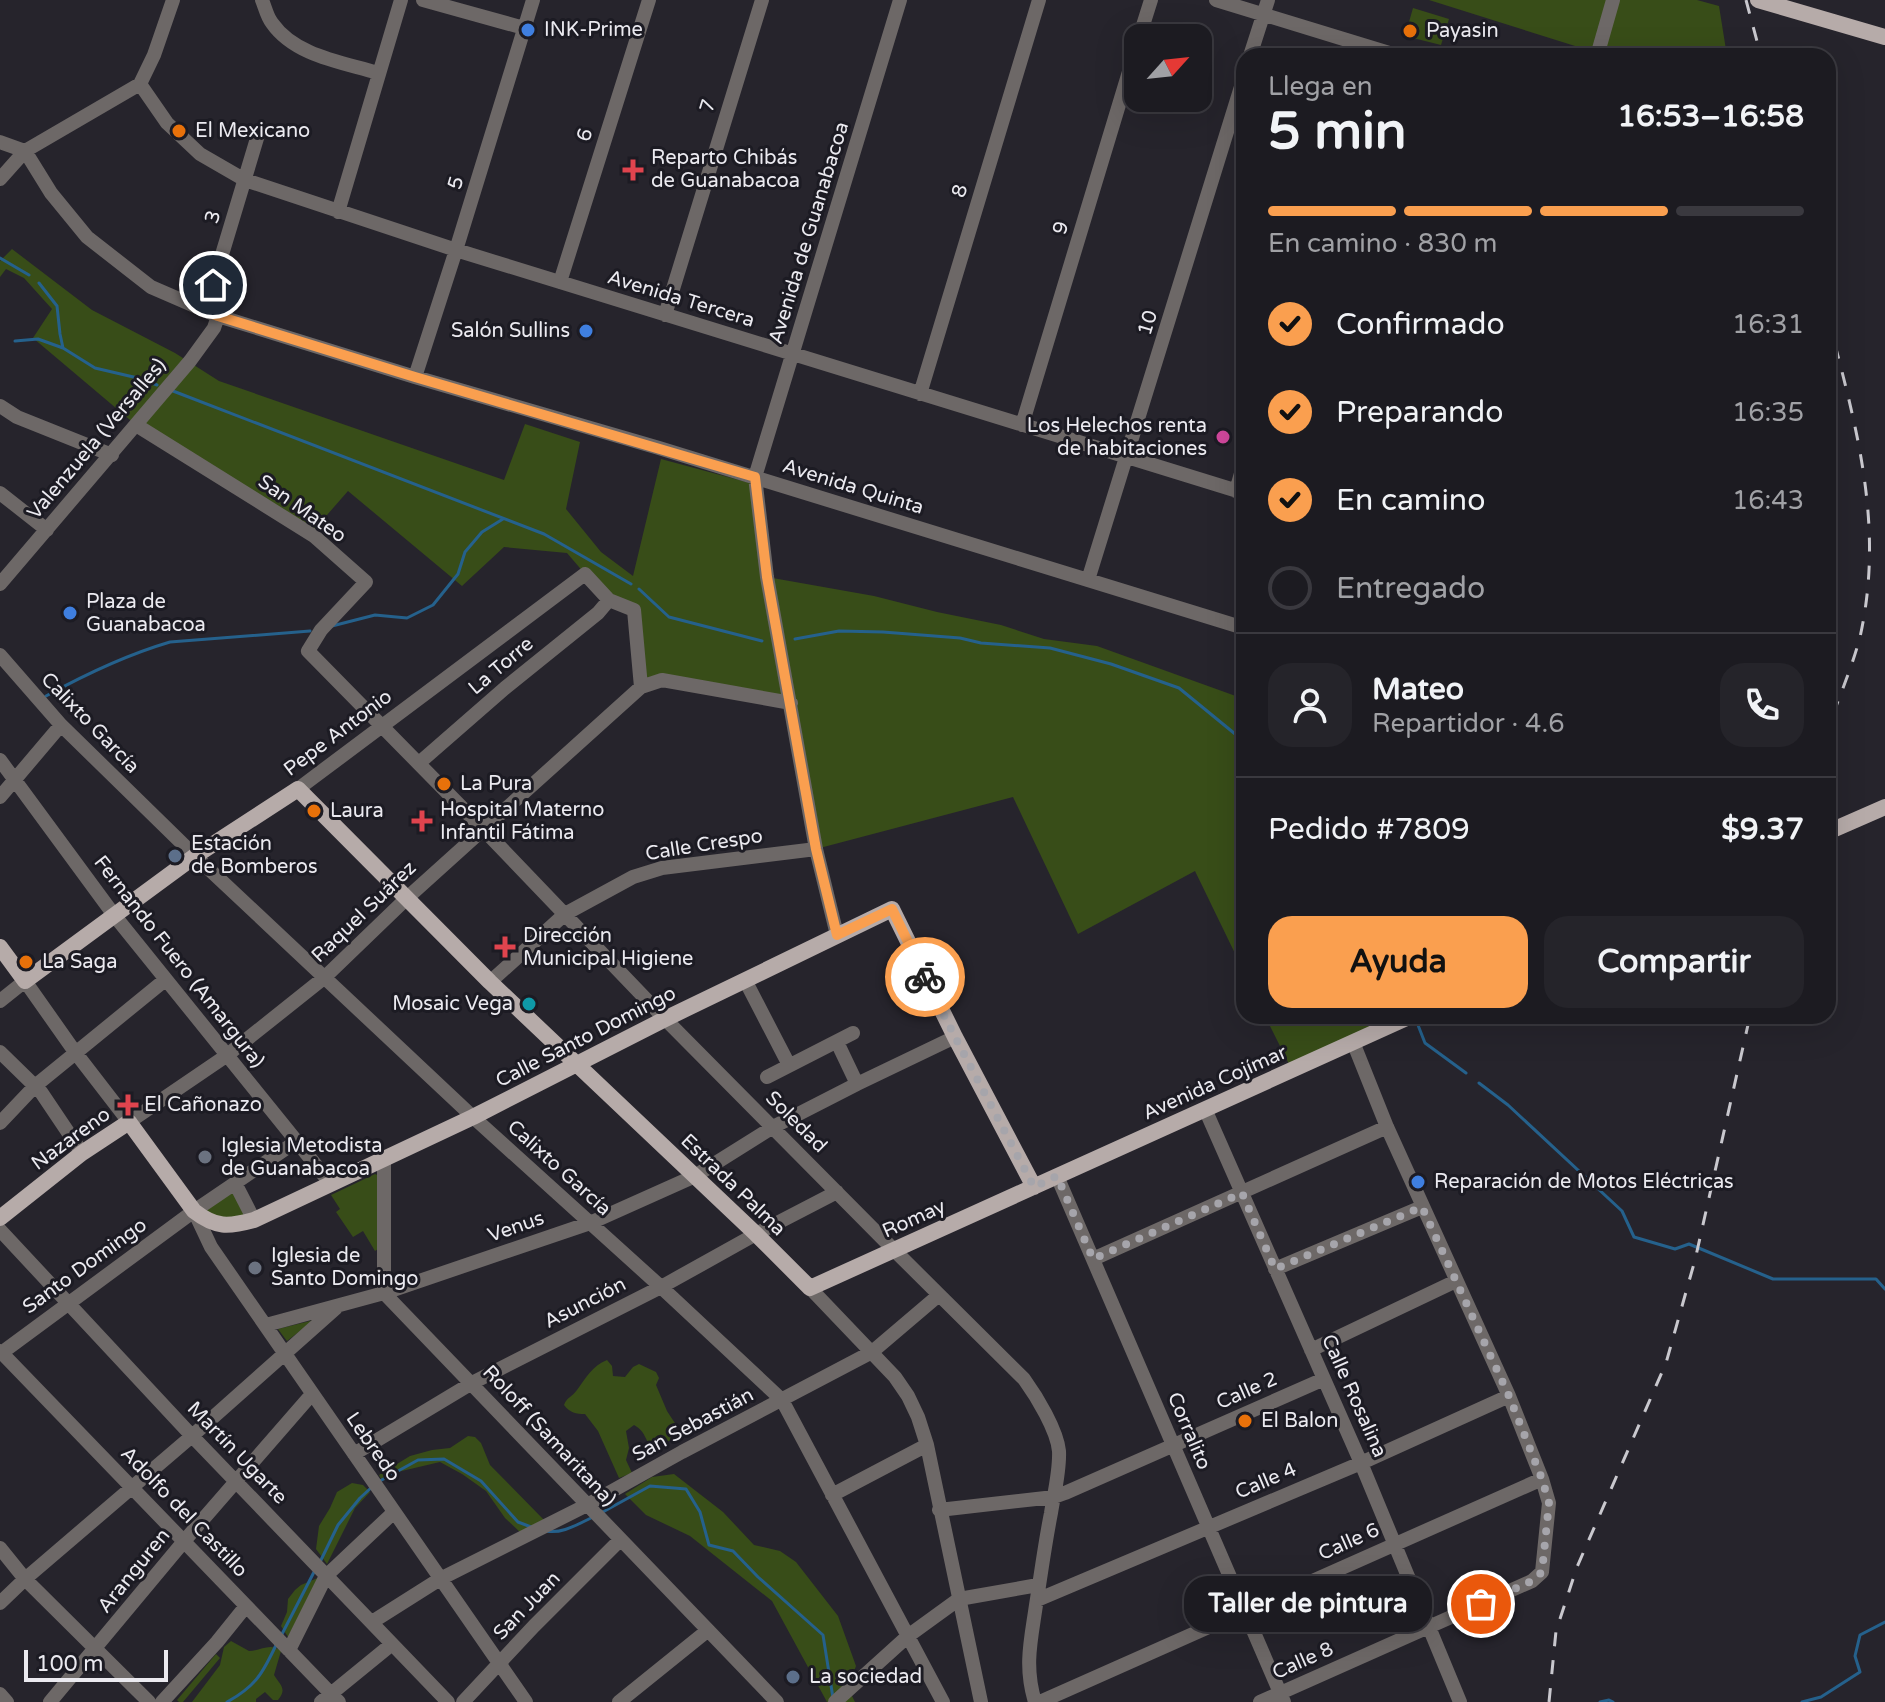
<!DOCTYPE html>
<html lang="es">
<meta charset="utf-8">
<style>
body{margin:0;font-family:"Varela Round",sans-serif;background:#25242a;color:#f1f3f6;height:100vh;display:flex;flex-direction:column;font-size:30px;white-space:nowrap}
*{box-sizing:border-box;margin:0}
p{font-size:26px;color:#a0a1a5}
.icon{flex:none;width:44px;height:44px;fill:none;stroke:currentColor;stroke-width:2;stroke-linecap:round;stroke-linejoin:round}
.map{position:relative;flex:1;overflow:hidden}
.panel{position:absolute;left:1236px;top:48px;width:600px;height:976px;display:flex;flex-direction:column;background:#1c1b21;border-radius:24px;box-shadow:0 8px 32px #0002,0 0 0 2px #3a393f}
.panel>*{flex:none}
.needle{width:52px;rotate:63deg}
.controls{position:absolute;left:1124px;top:24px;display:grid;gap:16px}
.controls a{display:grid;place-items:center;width:88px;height:88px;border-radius:16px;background:#1c1b21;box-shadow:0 8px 32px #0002,0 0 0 2px #3a393f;font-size:40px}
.scale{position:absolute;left:24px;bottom:20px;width:144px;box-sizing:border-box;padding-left:8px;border:4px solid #ebeaf0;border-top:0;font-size:22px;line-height:28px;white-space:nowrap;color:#ebeaf0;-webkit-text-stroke:6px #1c1b23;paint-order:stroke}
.pin{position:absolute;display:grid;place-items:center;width:68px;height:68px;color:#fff;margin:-34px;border:4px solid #fff;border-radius:50%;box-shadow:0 2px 8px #0007}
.courier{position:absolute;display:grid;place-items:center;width:80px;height:80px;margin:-40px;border:6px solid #fa9f4f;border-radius:50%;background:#fff;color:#222;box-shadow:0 2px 10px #0007}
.bubble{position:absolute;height:56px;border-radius:24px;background:#1c1b21;box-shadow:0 8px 32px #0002,0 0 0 2px #3a393f;font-size:26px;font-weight:700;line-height:56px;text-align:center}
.summary em{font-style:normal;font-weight:700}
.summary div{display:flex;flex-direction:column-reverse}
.summary{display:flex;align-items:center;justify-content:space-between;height:136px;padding:0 32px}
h1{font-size:52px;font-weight:700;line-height:60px}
.bar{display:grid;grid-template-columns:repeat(4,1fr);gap:12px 8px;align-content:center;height:96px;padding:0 32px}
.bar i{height:10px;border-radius:6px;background:#3a393f}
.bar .active{background:#fa9f4f}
.bar p{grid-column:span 4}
.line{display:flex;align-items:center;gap:20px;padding:0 32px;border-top:2px solid #3a393f}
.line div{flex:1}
.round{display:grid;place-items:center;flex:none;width:84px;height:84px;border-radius:24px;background:#25242a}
ol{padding:0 32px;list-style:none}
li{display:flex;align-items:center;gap:24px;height:88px}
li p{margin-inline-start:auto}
li .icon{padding:8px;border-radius:50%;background:#fa9f4f;color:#111;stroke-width:4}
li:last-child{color:#a0a1a5}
li i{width:44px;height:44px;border:4px solid #3a393f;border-radius:50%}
.action{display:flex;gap:16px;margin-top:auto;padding:16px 32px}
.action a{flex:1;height:92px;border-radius:24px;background:#fa9f4f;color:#111;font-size:32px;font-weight:700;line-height:92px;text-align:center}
.action a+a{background:#25242a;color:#f1f3f6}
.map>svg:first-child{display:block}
.green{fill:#384d18}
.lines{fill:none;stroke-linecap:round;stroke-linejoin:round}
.stream{stroke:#25618c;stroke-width:3}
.minor{stroke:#6d6867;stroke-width:14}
.major{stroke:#b6aba9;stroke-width:16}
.rail{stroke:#c9c8ce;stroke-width:3;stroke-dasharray:14 14;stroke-linecap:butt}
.done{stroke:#a6a5ab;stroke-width:8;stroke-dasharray:0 14.4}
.route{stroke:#fa9f4f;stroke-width:10}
.shop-dot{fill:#3f7fe0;stroke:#1c1b23;stroke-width:3}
.food-dot{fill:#e8710a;stroke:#1c1b23;stroke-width:3}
.health-dot{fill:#e0444e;stroke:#1c1b23;stroke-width:3}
.hotel-dot{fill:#d1479c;stroke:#1c1b23;stroke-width:3}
.service-dot{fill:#5c6f8a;stroke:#1c1b23;stroke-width:3}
.culture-dot{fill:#0f9aa8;stroke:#1c1b23;stroke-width:3}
.worship-dot{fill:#6b7280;stroke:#1c1b23;stroke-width:3}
.labels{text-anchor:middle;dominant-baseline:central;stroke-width:6;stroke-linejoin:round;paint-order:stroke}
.poi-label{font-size:20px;fill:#ebeaf0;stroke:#1c1b23;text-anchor:start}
.street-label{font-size:20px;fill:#ebeaf0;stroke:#1c1b23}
</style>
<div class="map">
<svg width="1885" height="1702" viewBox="0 0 1885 1702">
<rect width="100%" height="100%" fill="#26242c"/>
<path class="green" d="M1429 0H1697L1719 6 1727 56H1607Z
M1413 8 1449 19 1441 45 1405 36Z
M12 249 92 310 175 353 219 381 504 480 525 424 580 442 566 509 601 552 633 576 661 459 750 483 767 577 874 596 937 612 1001 625 1044 639 1097 646 1244 699V972L1195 871 1078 934 1013 797 816 849 790 703 663 676 641 687 634 610 585 574 567 553 504 547 462 586 348 491 320 523 314 536 136 425 33 338 52 309 24 278 6 269 0 277V261Z
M1265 1016H1401L1290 1066Z
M375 1174 380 1176 378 1249 375 1251 363 1231 353 1237 336 1212 340 1209 331 1195Z
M234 1191 247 1217 217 1218 206 1210Z
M314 1320 287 1341 278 1329Z
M607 1360 612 1366 613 1376 625 1377 633 1367 639 1364 656 1372 659 1378 656 1385 667 1411 682 1434 667 1442 656 1451C643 1441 648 1433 634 1425L626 1431 629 1448 626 1460 632 1473 619 1478 598 1431 585 1414C576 1414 570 1413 564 1405 567 1397 572 1397 577 1390 586 1378 592 1366 607 1360Z
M468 1436 475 1437 481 1443 490 1465 544 1520 521 1533 505 1518 486 1491 462 1474 440 1462 389 1474 381 1479 379 1475 410 1456 432 1450 450 1448Z
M674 1474 723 1512 754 1545 780 1551 796 1562 838 1616 856 1666 848 1688 855 1702H827L772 1601 690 1536 646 1515 625 1494 652 1477Z
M352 1483 363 1485 370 1492 355 1508 327 1564 316 1549 319 1526 330 1508 337 1492Z
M320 1577 288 1637 281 1626 287 1612 288 1599 295 1590 301 1585Z
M231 1641 249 1651C261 1651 270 1642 281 1651L274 1675C281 1686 287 1689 278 1700H273L265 1692 256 1699V1702H192L220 1665 224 1647Z
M216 1654 220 1658 183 1702H179L177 1700Z"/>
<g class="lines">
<path class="stream" d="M0 258 29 275
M39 283 57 306 60 334 63 348
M15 341 38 339 63 348 95 368 142 379 157 385
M173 391 544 534 631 584
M639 589 669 617 762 641
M332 626 375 615 407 618 433 605 458 574 465 552 482 532 503 519
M795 639 839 631 883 632 960 638 981 643 1050 648 1111 664 1179 688 1240 738 1244 748
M46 696C86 674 126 655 170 642L310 631
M1370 1016 1376 1018 1379 1016
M1416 1020 1425 1043 1466 1073
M1479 1083 1508 1105 1622 1211 1634 1237 1675 1249 1689 1244 1773 1279H1876L1885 1289
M378 1482 418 1460 444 1459 481 1481 518 1522 531 1527
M601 1513 650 1486 686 1489 700 1512 709 1545 733 1551 758 1577 823 1635 833 1698
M546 1531C562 1534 576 1525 591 1518
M320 1562 338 1525 360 1498 372 1487
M281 1636 314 1572
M227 1702C256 1686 263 1673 277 1643
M1600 1702 1609 1700 1613 1702
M1802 1702 1821 1697 1860 1672 1855 1656 1860 1635 1885 1622"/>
<path class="minor" d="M262 0C265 7 267 17 272 23 295 56 342 62 378 73
M423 0 524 28
M1216 0 1399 56
M1139 38 1151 0
M1250 56 1268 0
M1597 56 1613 0
M140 84 167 123 200 154 245 180 456 250 1244 493
M0 142 25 151 51 193 87 237 151 287 218 316 415 377 659 448 1244 628
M0 179 25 151 140 84 154 55 173 0
M338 212 401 0
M560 282 649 0
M205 311 258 135
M665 315 762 0
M415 377 456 250 533 0
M920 394 1039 0
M0 406 17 417 112 455
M136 425 314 536 366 582 321 630 308 651 483 829 665 1019 894 1250 1024 1379C1037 1397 1057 1430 1059 1451 1060 1471 1054 1494 1051 1513 1045 1543 1041 1574 1036 1605 1031 1640 1024 1666 1035 1702
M1022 425 1138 42
M1236 491 1244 463
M0 493 47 530
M1088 580 1244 77
M0 584 190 361 214 328 218 316
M0 655 61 725 195 856 473 1117 661 1287 782 1400 943 1702
M0 760 114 915 331 1184
M419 763 505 688 598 613 609 600
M298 789 585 574 609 600 634 610 641 687
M0 797 61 725
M837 935 816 849 767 577 755 477 900 0
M745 980 789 1065
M490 982 565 914 633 877 662 868 816 849
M0 1001 25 981 75 1052 129 1122 226 1056 325 977 407 898 641 687 662 680 791 703
M837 1042 857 1084
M0 1052 41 1092 82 1153
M767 1077 853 1033
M1205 1109 1361 1463 1460 1702
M0 1123 35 1086 165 980
M384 1159V1293L777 1702
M1057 1176 1284 1702
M235 1183 254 1220
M194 1211 211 1247 526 1702
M0 1230 192 1436 448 1702
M1093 1259 1387 1127
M1275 1269 1422 1207
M810 1288 895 1377 908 1396 918 1417 927 1445 981 1702
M266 1325 384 1293 590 1223 695 1176 773 1127 857 1084 955 1037
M1311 1350 1456 1281
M0 1351 339 1702
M0 1354 194 1211 297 1141
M354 1454 472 1383 661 1287 756 1234 837 1192
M832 1495 927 1445
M939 1510 1054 1497 1065 1493 1324 1379
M0 1548 25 1579 149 1702
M1037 1600 1361 1463 1509 1396
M0 1603 25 1579 192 1436 336 1308
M372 1622 440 1579 587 1505 682 1452 872 1352 939 1295
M289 1650 326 1576 394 1512
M0 1694 7 1702
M50 1702 185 1540 312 1394
M162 1702 217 1642 246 1606
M321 1702 392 1644
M463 1702 534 1626 620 1540
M619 1702 707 1631
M835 1702 908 1636 959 1599 1038 1585
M1040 1702 1542 1479
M1260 1702 1532 1581 1542 1572 1549 1503 1542 1479 1509 1396 1387 1127 1353 1042"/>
<path class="major" d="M1758 0 1885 37
M1828 832 1885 807
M0 947 25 981 195 856 298 789 490 982 756 1234 810 1288 1411 1016
M0 1218 82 1153 129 1122 194 1211C216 1228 228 1227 254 1220L473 1117 665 1019 892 909 955 1037 1034 1187"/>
<path class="rail" d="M1746 0 1761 56
M1828 318C1856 425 1885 525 1860 637 1852 668 1838 699 1828 729
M1549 1702 1556 1631 1577 1567 1666 1363 1695 1260 1750 1016"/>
</g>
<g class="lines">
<path class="done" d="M925 977 955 1037 1034 1187 1057 1176 1093 1259 1242 1193 1275 1269 1422 1207 1509 1396 1542 1479 1549 1503 1542 1572 1532 1581 1481 1604"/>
<path class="route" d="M213 285 205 311 218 316 415 377 755 477 767 577 816 849 837 935 892 909 925 977"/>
</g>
<g class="shop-dot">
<circle cx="528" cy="30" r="8"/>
<circle cx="586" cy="331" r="8"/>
<circle cx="70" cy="613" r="8"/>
<circle cx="1418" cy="1182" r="8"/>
</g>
<g class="food-dot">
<circle cx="1410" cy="31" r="8"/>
<circle cx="179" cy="131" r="8"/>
<circle cx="444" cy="784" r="8"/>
<circle cx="314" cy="811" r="8"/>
<circle cx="26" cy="962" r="8"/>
<circle cx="1245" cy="1421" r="8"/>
</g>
<g class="health-dot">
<path d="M629 158h8v8h8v8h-8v8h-8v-8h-8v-8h8z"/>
<path d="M418 809h8v8h8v8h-8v8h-8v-8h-8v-8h8z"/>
<path d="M501 935h8v8h8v8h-8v8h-8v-8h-8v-8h8z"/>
<path d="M124 1093h8v8h8v8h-8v8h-8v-8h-8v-8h8z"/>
</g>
<circle class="hotel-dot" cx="1223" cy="437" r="8"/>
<g class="service-dot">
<circle cx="175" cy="856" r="8"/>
<circle cx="793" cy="1677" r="8"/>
</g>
<circle class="culture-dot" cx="529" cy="1004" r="8"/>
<g class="worship-dot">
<circle cx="205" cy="1157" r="8"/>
<circle cx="255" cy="1268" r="8"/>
</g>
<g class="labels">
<g class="poi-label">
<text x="544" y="30">INK-Prime</text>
<text x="1426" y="31">Payasin</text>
<text x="195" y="131">El Mexicano</text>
<text x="651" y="158">Reparto Chibás<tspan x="651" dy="23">de Guanabacoa</tspan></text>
<text x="570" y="331" text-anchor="end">Salón Sullins</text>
<text x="1207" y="426" text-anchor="end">Los Helechos renta<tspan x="1207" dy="23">de habitaciones</tspan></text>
<text x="86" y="602">Plaza de<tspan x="86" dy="23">Guanabacoa</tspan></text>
<text x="460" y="784">La Pura</text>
<text x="440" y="810">Hospital Materno<tspan x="440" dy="23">Infantil Fátima</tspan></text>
<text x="330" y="811">Laura</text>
<text x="191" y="844">Estación<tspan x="191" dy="23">de Bomberos</tspan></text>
<text x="523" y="936">Dirección<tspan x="523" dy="23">Municipal Higiene</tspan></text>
<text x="42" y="962">La Saga</text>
<text x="513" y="1004" text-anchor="end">Mosaic Vega</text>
<text x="144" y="1105">El Cañonazo</text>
<text x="221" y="1146">Iglesia Metodista<tspan x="221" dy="23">de Guanabacoa</tspan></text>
<text x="1434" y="1182">Reparación de Motos Eléctricas</text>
<text x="271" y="1256">Iglesia de<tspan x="271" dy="23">Santo Domingo</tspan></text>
<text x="1261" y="1421">El Balon</text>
<text x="809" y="1677">La sociedad</text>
</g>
<g class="street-label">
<text transform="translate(708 106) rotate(-73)">7</text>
<text transform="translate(585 135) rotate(-73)">6</text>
<text transform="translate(456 183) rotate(-73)">5</text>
<text transform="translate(960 191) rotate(-73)">8</text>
<text transform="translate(213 217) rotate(-73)">3</text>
<text transform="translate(1061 228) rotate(-73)">9</text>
<text transform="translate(809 233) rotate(-73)">Avenida de Guanabacoa</text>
<text transform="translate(681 299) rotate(17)">Avenida Tercera</text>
<text transform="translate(1148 323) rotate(-73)">10</text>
<text transform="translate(97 439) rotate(-50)">Valenzuela (Versalles)</text>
<text transform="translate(853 487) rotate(17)">Avenida Quinta</text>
<text transform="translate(302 509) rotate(35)">San Mateo</text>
<text transform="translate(501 666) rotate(-40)">La Torre</text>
<text transform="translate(90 723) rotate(46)">Calixto García</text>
<text transform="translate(338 733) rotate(-37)">Pepe Antonio</text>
<text transform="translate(704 845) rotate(-9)">Calle Crespo</text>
<text transform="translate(364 912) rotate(-44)">Raquel Suárez</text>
<text transform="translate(179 962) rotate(52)">Fernando Fuero (Amargura)</text>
<text transform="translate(586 1037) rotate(-27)">Calle Santo Domingo</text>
<text transform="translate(1215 1083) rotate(-24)">Avenida Cojímar</text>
<text transform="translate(796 1122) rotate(45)">Soledad</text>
<text transform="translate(71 1139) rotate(-36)">Nazareno</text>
<text transform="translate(559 1168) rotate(42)">Calixto García</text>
<text transform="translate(733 1185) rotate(44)">Estrada Palma</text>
<text transform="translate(914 1219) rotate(-24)">Romay</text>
<text transform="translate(516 1227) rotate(-19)">Venus</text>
<text transform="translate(85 1266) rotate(-36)">Santo Domingo</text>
<text transform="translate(585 1303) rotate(-27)">Asunción</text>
<text transform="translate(1247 1391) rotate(-24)">Calle 2</text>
<text transform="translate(1354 1396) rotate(66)">Calle Rosalina</text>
<text transform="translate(693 1425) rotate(-28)">San Sebastián</text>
<text transform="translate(1189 1431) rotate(67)">Corralito</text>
<text transform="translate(549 1436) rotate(47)">Roloff (Samaritana)</text>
<text transform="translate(373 1447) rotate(55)">Lebredo</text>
<text transform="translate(237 1453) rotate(46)">Martín Ugarte</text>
<text transform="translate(1266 1481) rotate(-23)">Calle 4</text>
<text transform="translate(184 1512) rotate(46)">Adolfo del Castillo</text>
<text transform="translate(1349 1542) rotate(-24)">Calle 6</text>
<text transform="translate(134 1571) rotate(-51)">Aranguren</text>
<text transform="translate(527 1606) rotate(-46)">San Juan</text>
<text transform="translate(1303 1661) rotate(-24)">Calle 8</text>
</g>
</g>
</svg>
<div class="controls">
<a><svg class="needle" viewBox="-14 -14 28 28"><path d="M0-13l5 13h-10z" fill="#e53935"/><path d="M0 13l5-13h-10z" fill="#a0a1a5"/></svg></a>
</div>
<div class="scale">100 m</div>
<div class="pin" style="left:1481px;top:1604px;background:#ea580c"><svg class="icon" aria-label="bag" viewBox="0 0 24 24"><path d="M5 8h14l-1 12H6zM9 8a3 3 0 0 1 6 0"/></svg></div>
<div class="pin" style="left:213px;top:285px;background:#1f2937"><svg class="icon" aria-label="home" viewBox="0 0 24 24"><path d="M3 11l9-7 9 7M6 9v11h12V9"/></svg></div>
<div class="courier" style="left:925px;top:977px"><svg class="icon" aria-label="bike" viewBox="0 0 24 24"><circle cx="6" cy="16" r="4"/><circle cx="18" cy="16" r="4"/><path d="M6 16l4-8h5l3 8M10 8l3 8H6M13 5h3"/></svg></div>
<div class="bubble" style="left:1184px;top:1576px;width:248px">Taller de pintura</div>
<section class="panel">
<div class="summary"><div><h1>5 min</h1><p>Llega en</p></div><em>16:53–16:58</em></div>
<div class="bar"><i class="active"></i><i class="active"></i><i class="active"></i><i></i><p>En camino · 830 m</p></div>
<ol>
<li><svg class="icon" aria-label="check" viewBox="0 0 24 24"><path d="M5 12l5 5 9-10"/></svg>Confirmado<p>16:31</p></li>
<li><svg class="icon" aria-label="check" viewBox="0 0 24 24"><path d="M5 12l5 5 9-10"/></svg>Preparando<p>16:35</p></li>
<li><svg class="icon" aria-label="check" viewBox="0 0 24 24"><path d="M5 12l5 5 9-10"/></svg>En camino<p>16:43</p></li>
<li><i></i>Entregado</li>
</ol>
<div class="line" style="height:144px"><a class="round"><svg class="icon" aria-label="person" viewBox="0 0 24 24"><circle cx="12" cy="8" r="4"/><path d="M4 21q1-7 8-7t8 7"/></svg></a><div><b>Mateo</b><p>Repartidor · 4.6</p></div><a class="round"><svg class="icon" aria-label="phone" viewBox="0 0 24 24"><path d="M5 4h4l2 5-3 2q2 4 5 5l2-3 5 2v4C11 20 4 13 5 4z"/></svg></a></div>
<div class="line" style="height:104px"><div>Pedido #7809</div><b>$9.37</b></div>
<div class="action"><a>Ayuda</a><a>Compartir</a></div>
</section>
</div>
